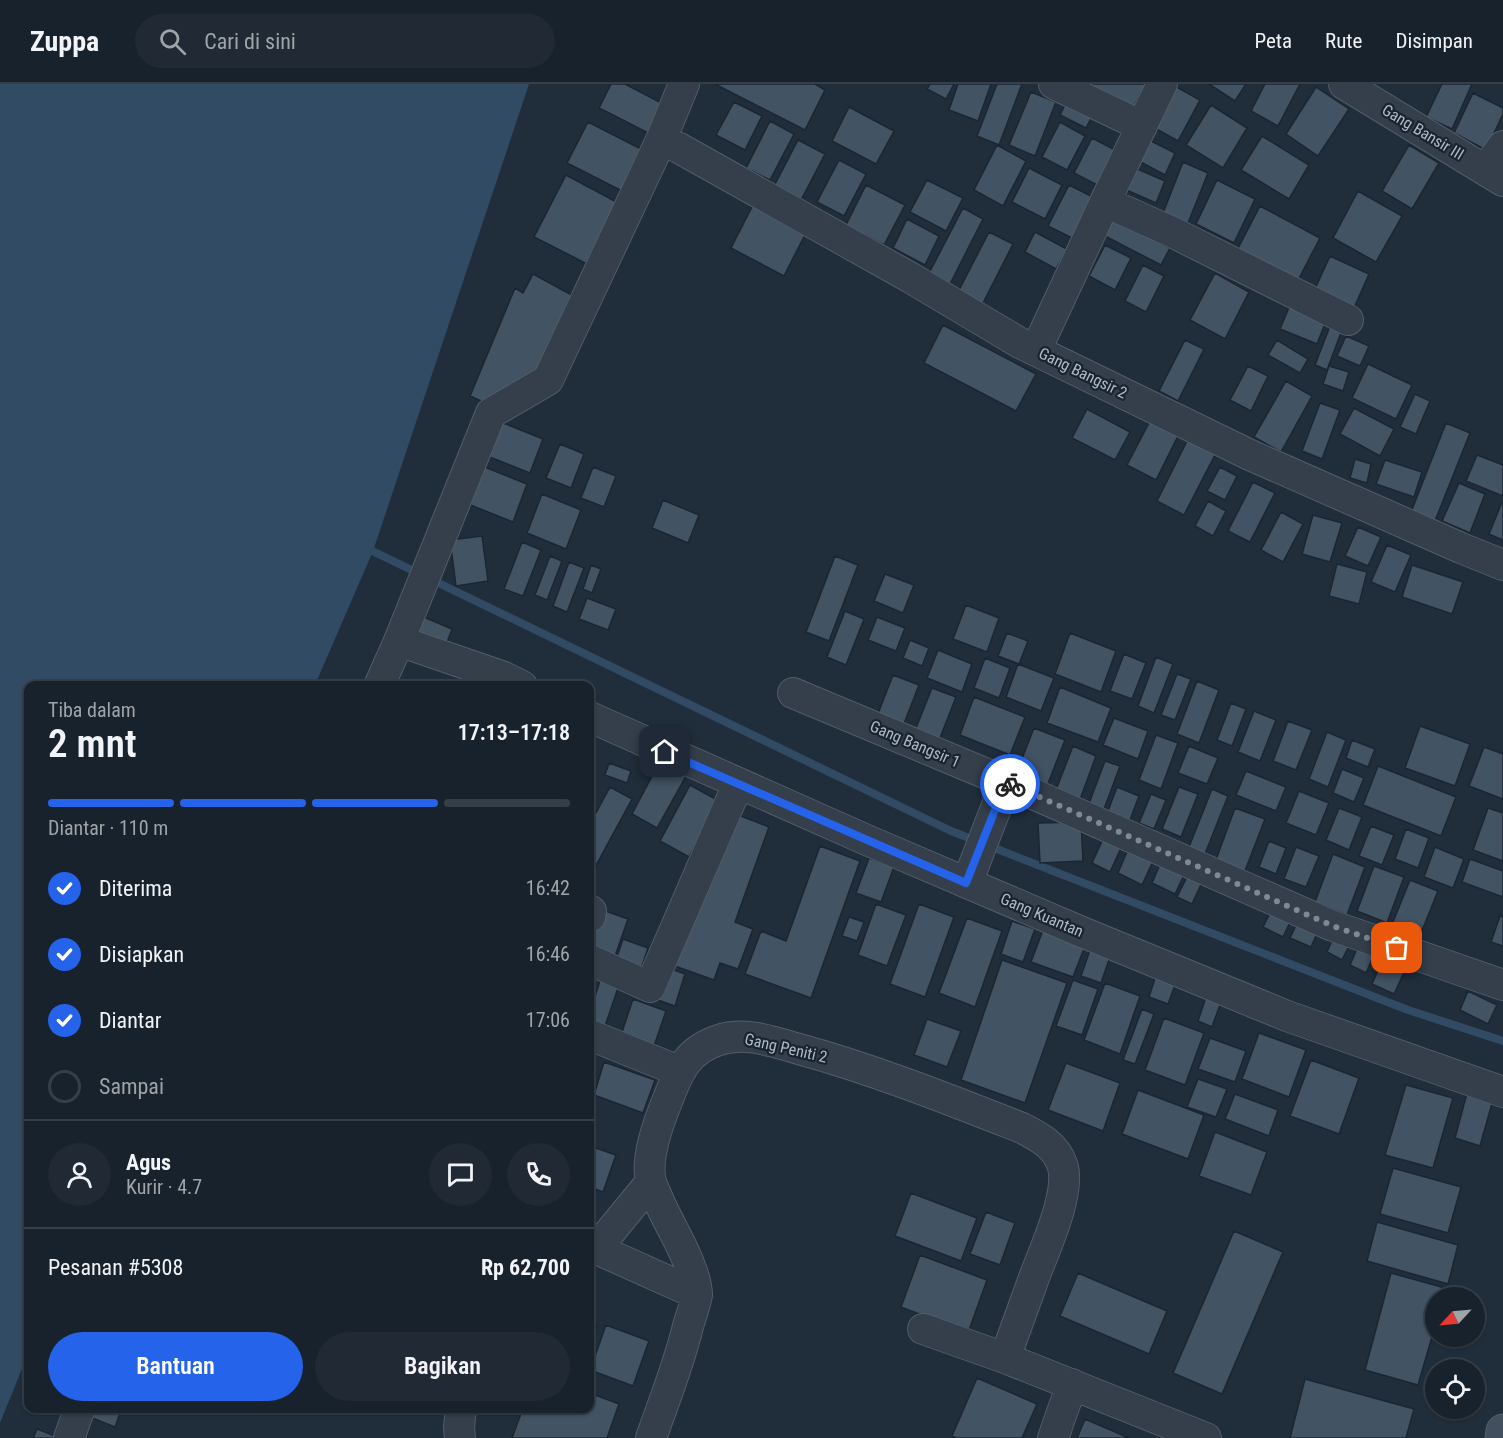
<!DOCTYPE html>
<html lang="id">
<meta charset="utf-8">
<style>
body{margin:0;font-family:"Roboto Condensed",sans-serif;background:#212a34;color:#f1f3f6;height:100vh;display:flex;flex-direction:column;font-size:22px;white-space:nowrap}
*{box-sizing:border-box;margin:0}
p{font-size:20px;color:#9fa4a9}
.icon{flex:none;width:33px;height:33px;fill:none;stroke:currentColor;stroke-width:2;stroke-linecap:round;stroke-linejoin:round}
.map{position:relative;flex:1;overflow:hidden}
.sheet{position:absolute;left:24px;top:597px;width:570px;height:732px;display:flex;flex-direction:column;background:#18222c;border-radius:12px;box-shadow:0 2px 4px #0004,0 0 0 2px #363f48}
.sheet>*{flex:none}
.needle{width:39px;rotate:244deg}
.controls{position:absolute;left:1425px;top:1203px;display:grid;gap:12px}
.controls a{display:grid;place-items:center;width:60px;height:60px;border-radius:50%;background:#18222c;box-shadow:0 2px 4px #0004,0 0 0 2px #363f48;font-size:30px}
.pin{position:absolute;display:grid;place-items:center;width:51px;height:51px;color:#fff;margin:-26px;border-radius:12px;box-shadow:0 3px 9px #0006}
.courier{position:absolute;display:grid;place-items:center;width:60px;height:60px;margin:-30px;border:4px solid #2563eb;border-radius:50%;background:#fff;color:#222;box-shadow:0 2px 8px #0007}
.summary em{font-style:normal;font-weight:600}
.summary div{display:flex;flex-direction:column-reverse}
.summary{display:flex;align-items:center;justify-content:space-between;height:102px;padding:0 24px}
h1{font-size:39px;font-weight:600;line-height:45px}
.bar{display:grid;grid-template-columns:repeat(4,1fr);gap:9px 6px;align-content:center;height:72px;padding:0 24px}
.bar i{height:8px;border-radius:4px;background:#363f48}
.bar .on{background:#2563eb}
.bar p{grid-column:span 4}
.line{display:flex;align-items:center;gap:15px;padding:0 24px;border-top:2px solid #363f48}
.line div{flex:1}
.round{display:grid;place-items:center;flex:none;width:63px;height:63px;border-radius:32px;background:#212a34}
ol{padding:0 24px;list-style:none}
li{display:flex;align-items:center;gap:18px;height:66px}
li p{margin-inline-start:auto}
li .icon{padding:6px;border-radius:50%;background:#2563eb;color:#fff;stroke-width:4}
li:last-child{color:#9fa4a9}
li i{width:33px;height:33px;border:3px solid #363f48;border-radius:50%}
.button{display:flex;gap:12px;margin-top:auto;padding:12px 24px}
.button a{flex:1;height:69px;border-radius:36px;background:#2563eb;color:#fff;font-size:24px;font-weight:600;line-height:69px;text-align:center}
.button a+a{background:#212a34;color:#f1f3f6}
header{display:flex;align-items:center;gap:36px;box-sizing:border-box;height:84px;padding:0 30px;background:#18222c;border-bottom:2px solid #363f48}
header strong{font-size:28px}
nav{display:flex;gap:33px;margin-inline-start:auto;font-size:21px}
.search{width:420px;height:54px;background:#212a34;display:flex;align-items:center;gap:15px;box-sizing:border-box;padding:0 21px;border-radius:33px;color:#9fa4a9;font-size:22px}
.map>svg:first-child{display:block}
.water{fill:#324b64}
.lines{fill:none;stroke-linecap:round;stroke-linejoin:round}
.stream{stroke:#324b64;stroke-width:8}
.building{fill:#425363;stroke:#1b2632;stroke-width:1.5}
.street-casing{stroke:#515d69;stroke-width:32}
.secondary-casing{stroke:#515d69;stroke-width:35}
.street{stroke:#343f4b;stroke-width:30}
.secondary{stroke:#414f5f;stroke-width:33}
.done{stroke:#7c8997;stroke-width:6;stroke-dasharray:0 10.8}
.route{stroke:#2563eb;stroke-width:8}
.labels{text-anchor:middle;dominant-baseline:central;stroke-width:4.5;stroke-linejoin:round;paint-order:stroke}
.street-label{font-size:16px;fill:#aebac8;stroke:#192430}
</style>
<header>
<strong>Zuppa</strong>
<div class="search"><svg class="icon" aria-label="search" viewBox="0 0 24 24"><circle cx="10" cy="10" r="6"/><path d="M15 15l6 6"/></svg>Cari di sini</div>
<nav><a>Peta</a><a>Rute</a><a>Disimpan</a></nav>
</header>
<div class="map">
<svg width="1503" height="1354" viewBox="0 0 1503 1354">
<rect width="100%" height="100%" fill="#202e3b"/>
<path class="water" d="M0 0H529L373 467 315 601 28 602V1270L0 1339Z"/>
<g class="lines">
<path class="stream" d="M362 462 951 747 1408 926 1503 957"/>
</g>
<path class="building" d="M611 0H625L671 24 656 53 599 24Z
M715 0H815L825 6 805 46Z
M930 0H954L946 15 927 5Z
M958 0H991L978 37 949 26Z
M997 0H1022L999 61 977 52Z
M1090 0H1146L1129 31 1086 7Z
M1209 0H1246L1235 17Z
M1265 0H1300L1278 42 1251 27Z
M1442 0H1472L1452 45 1426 33Z
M1173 1 1200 16 1178 57 1151 42Z
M1316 3 1349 25 1318 72 1286 50Z
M1031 8 1056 18 1035 72 1009 61Z
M1473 9 1503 24V30L1486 66 1454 49Z
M1069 13 1095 27 1086 44 1060 31Z
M734 18 762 32 745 66 716 51Z
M1211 21 1247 44 1223 84 1186 61Z
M849 23 894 47 876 80 832 57Z
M770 37 794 50 770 96 746 84Z
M588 38 645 67 624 108 567 79Z
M1060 38 1085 52 1067 86 1042 73Z
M1262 52 1309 81 1289 115 1241 86Z
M1092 54 1117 67 1099 102 1074 89Z
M1145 54 1175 69 1165 91 1135 75Z
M798 56 825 70 799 120 772 106Z
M997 61 1026 77 1003 122 974 106Z
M1409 61 1439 79 1412 125 1382 107Z
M839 76 866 90 844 132 817 118Z
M1183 78 1208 89 1188 139 1163 129Z
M1133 83 1165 97 1156 119 1124 105Z
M1029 84 1062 101 1045 135 1012 118Z
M566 91 624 122 593 183 534 153Z
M927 96 963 114 946 147 910 128Z
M1217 96 1255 115 1234 159 1196 140Z
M866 101 905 121 884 161 846 141Z
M1069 101 1095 114 1074 155 1048 142Z
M1358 107 1402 132 1376 178 1333 154Z
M755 117 808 145 784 192 731 164Z
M1260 122 1320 154 1294 204 1234 172Z
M963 124 983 135 949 202 928 191Z
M1110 133 1170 164 1161 181 1101 150Z
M907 135 939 152 925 181 893 164Z
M989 148 1013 160 981 223 957 210Z
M1035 148 1067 165 1056 185 1025 168Z
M1105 161 1131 174 1115 206 1089 192Z
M1330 172 1369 190 1354 224 1315 205Z
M1143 181 1164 192 1146 228 1125 217Z
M1215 189 1249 208 1225 255 1190 236Z
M533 190 581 216 543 290 494 323 470 312 515 204 523 209Z
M1290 221 1326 237 1317 260 1280 245Z
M943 241 1036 290 1016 327 924 279Z
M1330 242 1342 246 1327 286 1315 281Z
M1346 252 1369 262 1360 282 1337 272Z
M1185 256 1204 265 1178 317 1159 307Z
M1277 256 1308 275 1300 289 1268 271Z
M1368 280 1412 301 1396 335 1352 314Z
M1248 282 1268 292 1251 327 1230 316Z
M1329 282 1349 288 1343 307 1323 300Z
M1286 297 1312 312 1281 368 1254 353Z
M1415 310 1430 317 1416 350 1400 343Z
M1320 319 1340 326 1322 375 1302 367Z
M1354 324 1394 345 1380 372 1340 350Z
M1087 325 1130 348 1115 376 1072 354Z
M1151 335 1179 350 1156 396 1127 381Z
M496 336 543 355 530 389 482 370Z
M1446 339 1470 349 1435 437 1411 428Z
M1188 355 1216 369 1184 431 1157 417Z
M560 360 584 370 571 404 546 394Z
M1477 371 1503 381V412L1466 397Z
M1355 375 1371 380 1367 399 1350 394Z
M1385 376 1422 388 1414 413 1376 400Z
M477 380 527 400 513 438 463 418Z
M593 383 616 392 604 423 581 414Z
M1220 383 1237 392 1225 416 1207 407Z
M1253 398 1275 409 1250 458 1228 447Z
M1459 399 1485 410 1470 449 1442 437Z
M542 410 581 426 566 465 527 449Z
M663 416 699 431 688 459 652 444Z
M1208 417 1226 427 1213 452 1195 442Z
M1502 418H1503V456L1489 450Z
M1281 428 1303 440 1283 478 1261 466Z
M1313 431 1342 439 1330 478 1302 470Z
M1358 443 1381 453 1368 482 1345 472Z
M482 452 488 497 456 502 450 456Z
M522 458 541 466 523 512 504 505Z
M1387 461 1411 471 1395 508 1371 498Z
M550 472 562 477 547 516 535 511Z
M835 472 858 481 829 557 806 548Z
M569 478 584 484 567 528 553 522Z
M1337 480 1367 488 1359 520 1329 512Z
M591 481 601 485 592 509 583 505Z
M1412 481 1463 498 1452 530 1402 513Z
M885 490 914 501 903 529 874 517Z
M587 514 616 525 608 546 579 535Z
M966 521 999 534 987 568 953 555Z
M845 527 864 535 846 581 827 573Z
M419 531 452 545 445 564 411 551Z
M877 533 905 544 896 567 868 556Z
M1007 549 1028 557 1019 580 998 572Z
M1070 549 1116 567 1101 608 1055 590Z
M910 556 929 564 922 582 903 574Z
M938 566 972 580 962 608 927 594Z
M1124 570 1146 579 1132 615 1110 607Z
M1156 573 1173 580 1154 629 1138 622Z
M985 574 1010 584 999 614 974 604Z
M1018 580 1054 594 1041 627 1006 613Z
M1177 590 1191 595 1175 636 1161 631Z
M893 591 919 601 900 650 874 640Z
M1197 597 1219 606 1199 659 1177 650Z
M1060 603 1111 624 1098 658 1047 639Z
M932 604 956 613 938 659 914 649Z
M974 613 1025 633 1010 671 960 651Z
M1231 619 1246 625 1232 662 1217 656Z
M1254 627 1276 636 1260 677 1238 668Z
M1114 634 1148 647 1138 675 1103 661Z
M1288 637 1312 646 1296 686 1273 677Z
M1420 642 1470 660 1455 702 1405 684Z
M1034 644 1065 656 1045 707 1014 695Z
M1327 648 1346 656 1328 703 1309 695Z
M1156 651 1178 659 1161 705 1139 696Z
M1352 656 1375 665 1368 683 1346 674Z
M1073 662 1096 672 1078 721 1054 711Z
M1189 662 1218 674 1207 700 1178 689Z
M1484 663 1503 670V715L1469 702Z
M660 677 686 692 657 744 632 730Z
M1105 677 1120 682 1103 728 1088 722Z
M609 679 631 687 627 699 605 691Z
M1378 682 1456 713 1441 752 1363 721Z
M1342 685 1364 694 1354 718 1333 709Z
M1246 687 1286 703 1276 727 1236 711Z
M690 701 719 717 689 773 660 757Z
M610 703 632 715 594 785 590 783V740Z
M1117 703 1139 712 1127 744 1105 735Z
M1179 703 1198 710 1181 753 1162 745Z
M1212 705 1228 712 1205 770 1189 763Z
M1299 707 1329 719 1316 751 1286 739Z
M1151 710 1166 716 1154 745 1139 739Z
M1235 724 1265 735 1243 792 1214 781Z
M1339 724 1362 733 1349 766 1326 756Z
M1488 724 1503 729V777L1473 766Z
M728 727 769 743 735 838 753 845 738 885 720 879 714 896 672 881Z
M1081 738 1083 777 1040 779 1038 739Z
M1371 742 1394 751 1382 781 1359 772Z
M1406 745 1429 754 1418 784 1395 775Z
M1103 755 1121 764 1110 788 1092 779Z
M1269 757 1286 764 1276 790 1259 783Z
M820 762 860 777 811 914 745 890 761 847 786 857Z
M1129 763 1154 775 1142 801 1118 789Z
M1296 763 1319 772 1306 803 1284 795Z
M1435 763 1464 775 1453 804 1424 793Z
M1333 770 1365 783 1347 831 1315 818Z
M869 774 894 783 881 818 856 809Z
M1470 775 1503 787V813L1462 798Z
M1161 778 1185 789 1175 810 1152 799Z
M1374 782 1404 793 1387 839 1357 827Z
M1190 787 1204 794 1192 820 1177 813Z
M1410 796 1438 807 1419 854 1391 843Z
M876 820 906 831 887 882 858 871Z
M919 820 954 833 925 913 890 900Z
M600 825 628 835 614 875 590 867V854Z
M1272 825 1292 834 1283 853 1263 843Z
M1500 832 1503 833V862L1491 858Z
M849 833 864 838 857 857 842 852Z
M1300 833 1320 843 1311 863 1290 854Z
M967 834 1002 847 975 923 939 909Z
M1012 837 1035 845 1023 878 1001 870Z
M1043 846 1085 862 1073 893 1031 878Z
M1334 852 1350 860 1342 876 1327 868Z
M623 855 648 864 640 888 615 879Z
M1360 858 1376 866 1366 889 1350 881Z
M1091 863 1111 870 1101 899 1081 892Z
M1386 869 1408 880 1394 910 1372 900Z
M1002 876 1067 899 1025 1019 961 996Z
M663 882 685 890 675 922 652 914Z
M1157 888 1177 896 1168 920 1149 913Z
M602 891 620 898 602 951 590 947V927Z
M1073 896 1098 905 1082 951 1056 942Z
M1105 899 1140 912 1120 970 1084 956Z
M1468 907 1497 921 1488 940 1460 926Z
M1206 913 1221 918 1212 943 1198 937Z
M633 915 666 927 653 965 620 954Z
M1142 925 1154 930 1135 980 1123 976Z
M1164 934 1204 949 1185 1001 1145 986Z
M927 935 961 947 947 983 914 971Z
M1259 949 1306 966 1289 1013 1242 995Z
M1210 954 1246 967 1235 998 1198 985Z
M1311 976 1359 994 1339 1050 1290 1032Z
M604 978 655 996 643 1029 594 1011Z
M1066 979 1120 999 1103 1047 1048 1026Z
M1198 995 1227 1005 1216 1033 1187 1023Z
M1406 1001 1453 1014 1433 1084 1385 1071Z
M1138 1006 1204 1031 1188 1075 1122 1050Z
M1467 1009 1493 1016 1480 1062 1455 1054Z
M1235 1010 1278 1026 1269 1052 1225 1035Z
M1215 1048 1267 1068 1251 1111 1199 1092Z
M590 1062 616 1071 603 1108 590 1103Z
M1393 1084 1461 1103 1448 1149 1380 1130Z
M911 1109 977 1134 961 1177 895 1152Z
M986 1128 1015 1139 1000 1181 970 1170Z
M1377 1138 1458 1161 1448 1200 1367 1177Z
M1234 1147 1283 1168 1222 1310 1173 1289Z
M920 1171 987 1196 968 1249 901 1223Z
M1078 1189 1167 1227 1149 1270 1060 1232Z
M1391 1189 1445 1204 1442 1214H1436V1239L1418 1301 1365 1286Z
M590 1239 597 1241 590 1262Z
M606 1241 649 1257 633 1302 590 1286Z
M977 1294 1037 1320 1022 1354H957L952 1352Z
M1305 1295 1414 1325 1406 1354H1290Z
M590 1309 619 1320 607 1354H512L523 1324H590Z
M84 1324H122L115 1343 82 1330Z
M1085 1335 1129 1354H1077Z
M37 1345 55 1352 54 1354H33Z"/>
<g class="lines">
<defs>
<path id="street" d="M684 0 661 56 679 64 911 194 1020 259 1250 371 1461 464 1503 481
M1054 0 1142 42
M1344 0 1503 97
M1485 86 1503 62
M1105 118 1172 148 1348 236
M1036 266 1105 118 1162 0
M399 557 504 593 522 602
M379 602 399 557 491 329 548 296 661 56
M793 609 1006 698 1333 842 1503 901
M590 633 869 757 1077 846 1287 932 1503 1008
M967 799 1006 698
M590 827H591L590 833
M590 876 650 903 738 700
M590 951 679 987
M590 1162 697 1210
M596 1165 651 1098
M923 1245 1005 1274 1206 1354
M69 1354 80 1324
M460 1354 459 1343 461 1324
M651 1354C664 1317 679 1280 688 1242 691 1232 695 1222 697 1211 697 1204 694 1192 691 1185 683 1161 668 1139 658 1115 656 1110 653 1104 651 1098 645 1074 659 1037 668 1015 679 986 688 966 719 956 745 947 774 958 799 965 875 986 948 1015 1022 1044 1038 1052 1055 1061 1062 1080 1072 1106 1045 1165 1035 1191 1025 1219 1015 1246 1005 1274
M1053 1354 1072 1300"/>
<path id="secondary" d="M1502 1354 1503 1347"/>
</defs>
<use href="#street" class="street-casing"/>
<use href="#secondary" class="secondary-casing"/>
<use href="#street" class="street"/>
<use href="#secondary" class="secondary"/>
</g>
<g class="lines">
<path class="done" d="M1010 700 1333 842 1397 864"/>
<path class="route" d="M665 668 966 799 1006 698 1010 700"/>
</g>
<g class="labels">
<g class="street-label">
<text transform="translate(1423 48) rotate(31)">Gang Bansir III</text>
<text transform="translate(1083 289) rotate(26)">Gang Bangsir 2</text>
<text transform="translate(915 660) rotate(23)">Gang Bangsir 1</text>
<text transform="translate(1042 831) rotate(23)">Gang Kuantan</text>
<text transform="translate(786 964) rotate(13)">Gang Peniti 2</text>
</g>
</g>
</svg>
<div class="controls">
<a><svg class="needle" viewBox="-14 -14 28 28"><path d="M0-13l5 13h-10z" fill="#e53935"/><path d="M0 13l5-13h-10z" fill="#9fa4a9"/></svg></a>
<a><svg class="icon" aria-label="locate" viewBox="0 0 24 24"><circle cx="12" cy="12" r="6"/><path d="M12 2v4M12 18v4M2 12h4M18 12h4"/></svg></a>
</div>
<div class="pin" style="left:1397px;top:864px;background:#ea580c"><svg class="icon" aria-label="bag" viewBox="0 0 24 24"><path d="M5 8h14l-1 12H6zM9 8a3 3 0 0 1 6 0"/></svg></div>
<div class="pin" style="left:665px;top:668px;background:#1f2937"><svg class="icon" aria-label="home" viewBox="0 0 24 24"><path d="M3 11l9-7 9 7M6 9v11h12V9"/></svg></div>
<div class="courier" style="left:1010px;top:700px"><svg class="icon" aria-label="bike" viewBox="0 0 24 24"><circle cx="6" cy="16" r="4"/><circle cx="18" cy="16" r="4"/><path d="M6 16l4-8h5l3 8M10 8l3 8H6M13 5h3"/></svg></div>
<section class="sheet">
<div class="summary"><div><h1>2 mnt</h1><p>Tiba dalam</p></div><em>17:13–17:18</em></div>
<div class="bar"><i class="on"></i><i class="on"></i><i class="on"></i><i></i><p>Diantar · 110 m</p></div>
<ol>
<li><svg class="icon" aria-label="check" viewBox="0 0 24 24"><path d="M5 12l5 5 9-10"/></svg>Diterima<p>16:42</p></li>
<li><svg class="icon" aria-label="check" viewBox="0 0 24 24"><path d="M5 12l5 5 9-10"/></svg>Disiapkan<p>16:46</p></li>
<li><svg class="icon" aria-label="check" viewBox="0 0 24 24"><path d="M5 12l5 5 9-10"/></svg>Diantar<p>17:06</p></li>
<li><i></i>Sampai</li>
</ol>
<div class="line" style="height:108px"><a class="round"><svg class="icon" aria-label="person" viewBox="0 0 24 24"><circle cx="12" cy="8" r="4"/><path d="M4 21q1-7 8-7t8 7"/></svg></a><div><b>Agus</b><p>Kurir · 4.7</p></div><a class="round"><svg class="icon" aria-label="chat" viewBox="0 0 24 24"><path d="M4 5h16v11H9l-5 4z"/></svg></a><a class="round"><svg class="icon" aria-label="phone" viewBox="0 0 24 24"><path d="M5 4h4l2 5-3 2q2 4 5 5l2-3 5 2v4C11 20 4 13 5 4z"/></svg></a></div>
<div class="line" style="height:78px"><div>Pesanan #5308</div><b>Rp 62,700</b></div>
<div class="button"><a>Bantuan</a><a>Bagikan</a></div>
</section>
</div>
